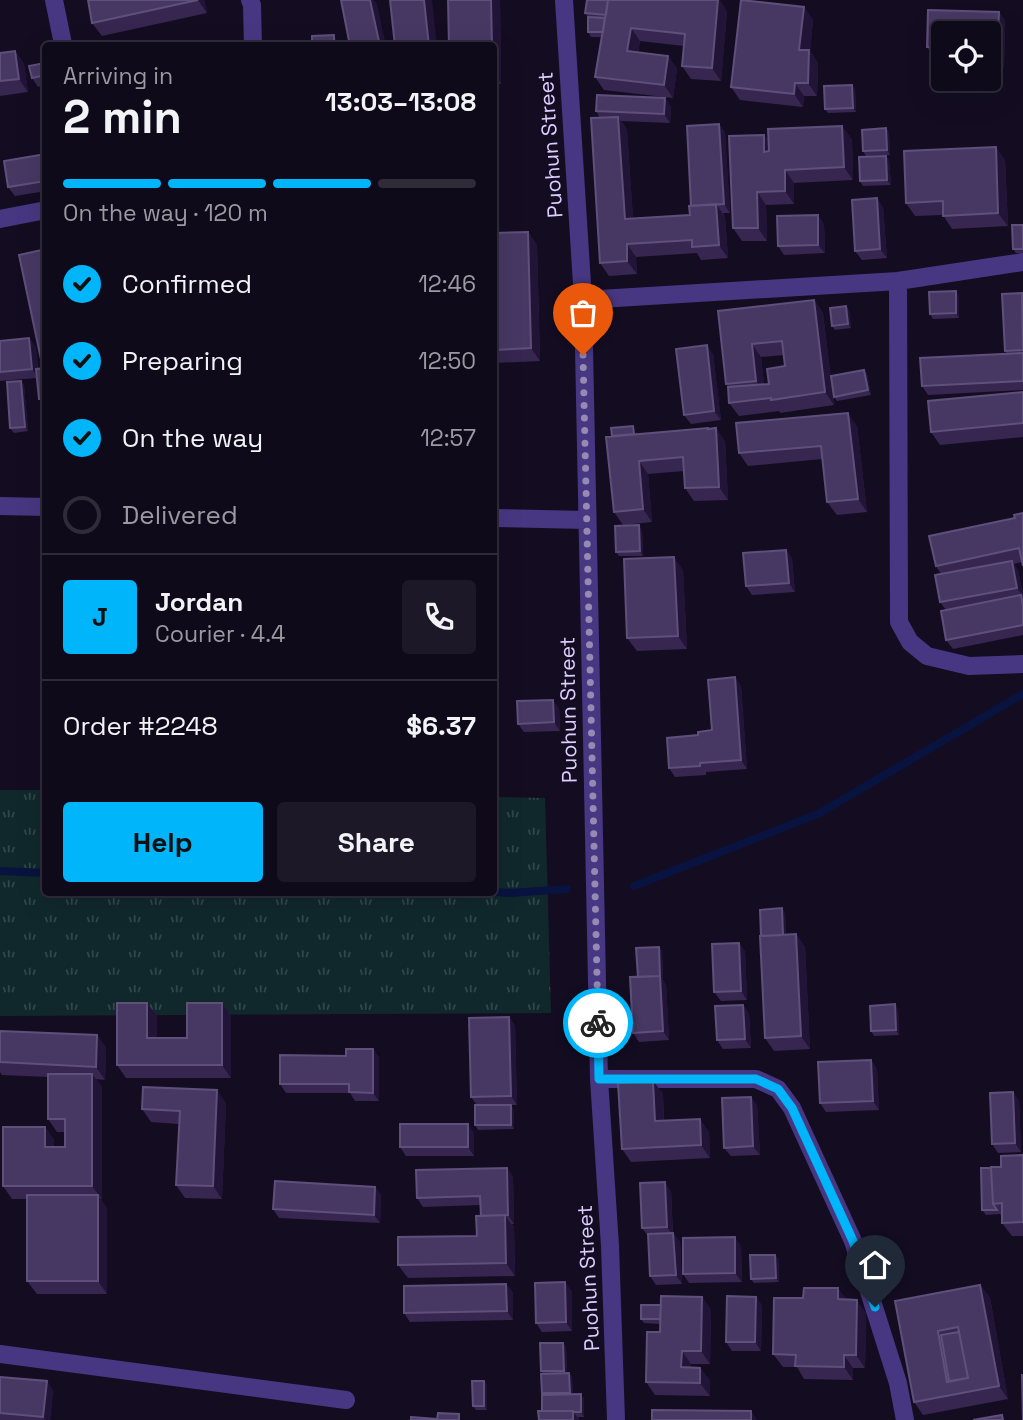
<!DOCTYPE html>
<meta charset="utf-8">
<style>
body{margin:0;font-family:"Space Grotesk",sans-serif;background:#1d1827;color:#f1f3f6;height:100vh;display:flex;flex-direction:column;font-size:26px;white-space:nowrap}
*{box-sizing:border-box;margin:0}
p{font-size:23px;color:#9b9aa2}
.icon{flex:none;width:38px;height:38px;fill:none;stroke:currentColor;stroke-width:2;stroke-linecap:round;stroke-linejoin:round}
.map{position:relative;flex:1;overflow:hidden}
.panel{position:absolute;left:42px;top:42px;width:455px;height:854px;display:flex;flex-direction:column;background:#0f0a1a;border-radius:7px;box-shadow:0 7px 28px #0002,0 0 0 2px #2f2b39}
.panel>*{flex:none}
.tools{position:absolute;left:931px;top:21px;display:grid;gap:14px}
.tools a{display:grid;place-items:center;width:70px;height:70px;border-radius:7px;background:#0f0a1a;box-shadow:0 7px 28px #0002,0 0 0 2px #2f2b39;font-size:35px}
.pin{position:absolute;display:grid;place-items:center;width:60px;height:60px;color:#fff;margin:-72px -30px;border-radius:50% 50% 50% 0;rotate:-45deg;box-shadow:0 0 7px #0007}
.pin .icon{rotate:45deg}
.courier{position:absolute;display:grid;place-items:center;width:70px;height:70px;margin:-35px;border:5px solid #00b5f9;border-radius:50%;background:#fff;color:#222;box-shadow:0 2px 9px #0007}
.overview em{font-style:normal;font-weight:700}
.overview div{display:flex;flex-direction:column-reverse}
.overview{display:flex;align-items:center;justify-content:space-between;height:119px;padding:0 21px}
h1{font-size:46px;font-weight:700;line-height:52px}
.bar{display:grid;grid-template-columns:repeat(4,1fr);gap:10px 7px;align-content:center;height:84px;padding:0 21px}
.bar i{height:9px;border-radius:5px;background:#2f2b39}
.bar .selected{background:#00b5f9}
.bar p{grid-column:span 4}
.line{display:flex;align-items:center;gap:18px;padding:0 21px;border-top:2px solid #2f2b39}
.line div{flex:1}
.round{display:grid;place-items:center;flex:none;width:74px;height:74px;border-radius:7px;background:#1d1827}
ol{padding:0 21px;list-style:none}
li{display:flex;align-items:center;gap:21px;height:77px}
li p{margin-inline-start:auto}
li .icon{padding:7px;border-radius:50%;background:#00b5f9;color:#111;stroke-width:4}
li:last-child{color:#9b9aa2}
li i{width:38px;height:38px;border:4px solid #2f2b39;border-radius:50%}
.action{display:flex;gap:14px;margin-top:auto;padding:14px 21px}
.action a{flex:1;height:80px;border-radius:7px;background:#00b5f9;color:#111;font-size:28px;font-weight:700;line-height:80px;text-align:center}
.action a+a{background:#1d1827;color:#f1f3f6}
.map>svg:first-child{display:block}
.grass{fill:url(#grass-tufts)}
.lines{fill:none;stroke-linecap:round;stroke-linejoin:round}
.stream{stroke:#08133f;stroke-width:8}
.minor{stroke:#473782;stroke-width:18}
.wall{fill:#362650;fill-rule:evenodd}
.shaded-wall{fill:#211436}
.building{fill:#473863;stroke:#5f4f7b;stroke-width:2;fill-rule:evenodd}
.done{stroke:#968ab2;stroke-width:7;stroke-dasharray:0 12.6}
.route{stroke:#00b5f9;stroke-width:9}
.labels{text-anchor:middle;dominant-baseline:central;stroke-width:5;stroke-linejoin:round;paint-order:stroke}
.street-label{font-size:21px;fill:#dcceff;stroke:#140d22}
</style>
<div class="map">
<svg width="1023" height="1420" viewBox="0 0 1023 1420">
<defs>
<pattern id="grass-tufts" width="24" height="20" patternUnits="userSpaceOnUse" patternTransform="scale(1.75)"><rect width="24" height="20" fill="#10282c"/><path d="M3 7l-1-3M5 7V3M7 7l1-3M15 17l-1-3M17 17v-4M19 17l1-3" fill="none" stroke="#32464c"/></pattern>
</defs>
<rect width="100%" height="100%" fill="#140d22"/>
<path class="grass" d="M0 790H45L46 892H494V797L545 798 551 1013 0 1016Z"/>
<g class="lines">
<path class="stream" d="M0 871 46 873
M634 886 818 814 1023 694
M494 892 510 893 567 889"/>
<path class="minor" d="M54 0 63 44
M250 0 252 5 253 46
M564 0 583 300 599 1079 610 1246 616 1420
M0 219 46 210
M898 281 899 622 910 642 927 656 969 666 1023 664
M583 300 898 281 1023 262
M0 506 46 507
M494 518 586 520
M599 1079H756L778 1089 792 1108 853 1241 898 1383 905 1420
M0 1354 346 1400"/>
</g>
<path class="wall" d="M88 0H204L207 13 102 36 92 23Z
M448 0H500L501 84H494V46H449Z
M804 7 813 20 810 51 818 63 817 96H804L803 107 740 100 731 87Z
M928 10 999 12 1005 21 1004 67 989 66V33H943V56H933L927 47Z
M727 11 721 81 691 79 682 66 684 46 640 41 638 53 668 56 677 69 673 98 604 90 595 77 602 37H591L588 32V17L585 13Z
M15 51 24 64 28 92 0 96V53Z
M46 59V85L38 87 32 78 45 63Z
M852 85 855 89 856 112 828 113 825 109Z
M665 98 671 107 670 123 621 121 627 130 633 219 690 215 691 206 719 124 725 133 730 213H723L725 217 728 258 701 260 697 253 636 257 637 274 609 276 600 263V118L596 111Z
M886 128 889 133 890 155 866 156 863 151Z
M764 135 769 142 852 139 853 180 794 183V204L766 205 767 241H742L733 228Z
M46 154V191L15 196 8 187Z
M889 160 891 185 863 186 860 181Z
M1005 160 1008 226 952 229 943 215 915 216 906 203Z
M883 207 887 258 862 260 855 251Z
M824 224 825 253 784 255 778 246Z
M1023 225V253H1016L1013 249Z
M528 232 537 245 540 361 494 363V233Z
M46 249V409L39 399 37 378 0 381V341L36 347 38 369 45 368 42 364Z
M1022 293 1023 295V390L928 395 922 386 1007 354 1005 351Z
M959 296V318L933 319 930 314Z
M814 300 823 313 834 405 780 413 779 411 739 416 729 403 728 387 726 384 718 311ZM784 355 785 366 769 384H764L761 357Z
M849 310 851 328 835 330 832 326Z
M713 354 721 420 691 424 684 415Z
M864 370 867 374 871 395 837 401 834 397Z
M24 385 28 431 14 433 10 428Z
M1023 392V437L940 445 931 432Z
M857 426 867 512 837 515 827 502 822 459 748 466 739 453Z
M709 429 725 441 728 500 694 501 685 488 684 471 648 474 652 522 623 525 614 512 637 431V434Z
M1015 518 1022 562 1014 564 1018 570 1023 595V635L953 649 946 640V610L940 602 941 574 936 566Z
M642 530 643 556H619L616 552Z
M786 550 792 559 795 592 752 595 746 586Z
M683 570 687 649 637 651 627 638Z
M741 686 747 769 706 772V775L675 777 669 768 712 730Z
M559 708 560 731 524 732 518 724Z
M785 913 786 935 796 934 805 947 810 1049 774 1051 765 1038Z
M739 943 745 952 747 1000 721 1001 714 992Z
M659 947 662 951 663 980 666 985 669 1040 639 1042 633 1033 638 977Z
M147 1003 157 1016V1038H187L222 1003 231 1016V1078H126L117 1065Z
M743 1005 749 1014 751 1048 723 1049 717 1040Z
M898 1009 899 1035 874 1036 871 1031Z
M509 1017 515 1026 517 1105H506L514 1110V1129L478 1130 475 1125 477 1105 471 1097Z
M0 1031 97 1035 106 1048 105 1080 96 1079 102 1087V1199H100L107 1208V1294H37L27 1281V1199H12L3 1186 45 1127 54 1140V1147H65V1132H57L48 1119V1077L2 1075 0 1072Z
M373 1049 379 1058V1101H355L350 1093H286L280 1084 346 1056Z
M871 1060 877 1069 879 1110 826 1112 820 1103Z
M653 1081 663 1094 664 1120 709 1132 710 1158 631 1162 622 1149Z
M1019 1101 1021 1152 998 1153 992 1144Z
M226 1103 222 1199 185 1198 176 1185 179 1124 151 1122 142 1109Z
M757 1105 760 1155 731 1156 724 1148Z
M474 1133V1156H406L400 1147Z
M1023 1155V1236H1012L1002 1223V1217L1000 1214 986 1215 982 1210 1001 1167Z
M507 1168 513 1177 514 1224H512L514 1228 515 1276 408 1278 398 1265 477 1236 481 1216V1205L423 1207 417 1198Z
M375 1187 381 1195 380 1223 279 1218 273 1209Z
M671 1191 673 1233 680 1242 682 1284 656 1285 650 1276 648 1236 642 1228Z
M741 1246 742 1282 689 1283 683 1274Z
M779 1259V1282L754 1283 751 1279Z
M506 1284 513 1293V1320L410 1322 404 1313Z
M980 1285 990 1298 1008 1399 923 1415 914 1402 895 1301Z
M572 1291V1331L542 1332 536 1323Z
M702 1297 711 1310 710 1364H691V1368H700L710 1381V1396L655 1395 646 1382 660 1332V1324L644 1323 641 1319 661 1305Z
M756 1297 762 1306 761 1351H732L726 1342Z
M846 1299 866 1313 865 1368H853V1380L804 1379 797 1367H783L773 1354Z
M563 1343 566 1347 567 1373H569L572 1378 573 1394 584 1399V1417H578L579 1420H539L542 1411 543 1395 542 1393V1374L541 1371Z
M0 1377 53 1390 50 1420H0Z
M484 1381 487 1385V1410H476L473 1406Z"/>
<path class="shaded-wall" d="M198 0H204L207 13Z
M370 0H374L377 4 386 46H380Z
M424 0H432L437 46H429Z
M491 0H500L501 84 494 73V46H492Z
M718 0H720L727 11 721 81 712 68Z
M804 7 813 20 810 51 818 63 817 96 808 83 799 50Z
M999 12 1005 21 1004 67 997 58Z
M631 28 640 41 636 64 627 51Z
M334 35 337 40V46H334Z
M15 51 24 64 28 92 19 79Z
M668 56 677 69 673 98 664 85Z
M795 83 804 96 803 107 794 94Z
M852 85 855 89 856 112 853 108Z
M665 98 671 107 670 123 664 114Z
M618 117 627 130 634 232 625 219Z
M719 124 725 133 730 213 724 204Z
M842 126 852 139 853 180 844 167Z
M886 128 889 133 890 155 887 150Z
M764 135 773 148V165L764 152Z
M996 147 1005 160 1008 226 998 213Z
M886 156 889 160 891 185 887 180Z
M785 170 794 183V204L785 191Z
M757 192 766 205 767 241 758 228Z
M877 198 883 207 887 258 880 249Z
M716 204 725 217 728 258 719 245Z
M818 215 824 224 825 253 818 245Z
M528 232 537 245 540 361 531 348Z
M627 244 636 257 637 274 627 261Z
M956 291 959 296V318L956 313Z
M814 300 823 313 834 405 825 392Z
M846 306 849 310 851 328 848 324Z
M29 338 36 347 38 378 32 369Z
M752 344 761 357 765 394 756 381Z
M707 345 713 354 721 420 714 411Z
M864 370 867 374 871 395 868 390Z
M21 381 24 385 28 431 25 427Z
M848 413 857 426 867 512 858 499Z
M708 428 717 440 716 428 725 441 728 500 719 487Z
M639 461 648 474 652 522 643 509Z
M639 525 642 530 643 556 640 551Z
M786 550 792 559 795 592 789 583Z
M674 557 683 570 687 649 678 636Z
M1012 561 1018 570 1023 596 1017 588Z
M735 677 741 686 747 769 741 760Z
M553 700 559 708 560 731 554 722Z
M782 908 785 913 786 941 783 937Z
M796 934 805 947 810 1049 801 1036Z
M739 943 745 952 747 1000 741 991Z
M659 947 662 951 663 980 666 985 669 1040 663 1031Z
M147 1003 157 1016V1051L147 1038Z
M222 1003 231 1016V1078L222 1065Z
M895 1004 898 1009 899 1035 896 1030Z
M743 1005 749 1014 751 1048 745 1039Z
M509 1017 515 1026 517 1105 511 1096Z
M97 1035 106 1048 105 1080 96 1067Z
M373 1049 379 1058V1101L373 1093Z
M871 1060 877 1069 879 1110 873 1101Z
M92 1074 102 1087V1199L92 1186Z
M653 1081 663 1094 664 1134 655 1121Z
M217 1090 226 1103 222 1199 213 1186Z
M1013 1092 1019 1101 1021 1152 1015 1143Z
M751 1097 757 1105 760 1155 753 1146Z
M511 1105 514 1110V1129L511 1125Z
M700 1119 709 1132 710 1158 701 1145Z
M468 1124 474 1133V1156L468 1147Z
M45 1127 54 1140V1160L45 1147Z
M507 1168 513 1177 514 1224 508 1215Z
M665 1182 671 1191 673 1235 667 1227Z
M375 1187 381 1195 380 1223 374 1215Z
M98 1195 107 1208V1294L98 1281Z
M505 1215 514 1228 515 1276 506 1263Z
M673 1233 680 1242 682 1284 676 1275Z
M735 1237 741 1246 742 1282 735 1273Z
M775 1255 779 1259V1282L776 1278Z
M565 1282 572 1291V1331L566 1322Z
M506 1284 513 1293V1320L507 1311Z
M980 1285 990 1298 1008 1399 999 1386Z
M838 1288 848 1301 838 1299Z
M702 1297 711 1310 710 1364 701 1351Z
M756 1297 762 1306 761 1351 755 1342Z
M857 1300 866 1313 865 1368 856 1355Z
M938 1331 947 1344 950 1386 947 1382Z
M563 1343 566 1347 567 1376 564 1371Z
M682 1351 691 1364 690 1380 681 1367Z
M844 1355 853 1368V1380L844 1367Z
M700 1368 710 1381V1396L700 1383Z
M569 1373 572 1378 573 1397 570 1393Z
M47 1381 53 1390 50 1420H45L43 1417Z
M484 1381 487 1385V1410L484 1406Z
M581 1394 584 1399V1417L581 1412Z
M573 1411 579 1420H573Z
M751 1411 757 1420H751Z"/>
<path class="building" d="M88 0H198L92 23Z
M341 0H370L380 46H350Z
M390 0H424L429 46H395Z
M448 0H491L492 46H449Z
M587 0H608L606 15 585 13Z
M608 0H718L712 68 682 66 685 34 631 28 627 51 668 56 664 85 595 77Z
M741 0 804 7 799 50H809L808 83H795L794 94 731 87Z
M928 10 999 12 997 58H989V33H943V47H927Z
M588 17 605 18 603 32H588Z
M334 35V46H312V36Z
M15 51 19 79 0 81V53Z
M46 59V75L32 78 29 66 45 63Z
M852 85 853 108 825 109 824 86Z
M597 95 665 98 664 114 596 111Z
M618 117 625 219 690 215 689 206 716 204 719 245 692 247V240L627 244V261L600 263 591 118Z
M719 124 724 204 691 206 687 126Z
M842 126 844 167 785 170V191L757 192 758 228H733L729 136 764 135V152L769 151 768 129Z
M886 128 887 150 863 151 862 130Z
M996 147 998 213 943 216V201L906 203 904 151Z
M46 154V181L8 187 4 161Z
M886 156 887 180 860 181 859 157Z
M877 198 880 249 855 251 852 200Z
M818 215V245L778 246 777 216Z
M1012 225H1023V249H1013Z
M528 232 531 348 494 350V233Z
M46 249V364H42L19 255Z
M956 291V313L930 314 929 292Z
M1022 293 1023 350 1005 351 1002 294Z
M814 300 825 392 771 400V398L729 403 728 387 769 384 767 369 785 366 782 341 752 344 756 381 726 384 718 311Z
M846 306 848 324 832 326 830 308Z
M29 338 32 369 0 372V341Z
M707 345 714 411 684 415 676 349Z
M1023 353V381L922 386 920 358Z
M46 368V399H39L36 369Z
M864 370 868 390 834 397 831 376Z
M21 381 25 427 10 428 7 382Z
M1023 392V423L931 432 928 401Z
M848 413 858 499 827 502 821 446 739 453 736 423Z
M633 426 634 434 612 436 611 428Z
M708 428V429L716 428 719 487 685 488 683 457 639 461 643 509 614 512 606 437Z
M1023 513V566L1019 548 936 566 929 536 1015 518 1014 515Z
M639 525 640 551 616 552 615 526Z
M786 550 789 583 746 586 743 553Z
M674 557 678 636 627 638 624 559Z
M1012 561 1017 588 940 602 935 575Z
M1021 595 1023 606V625L946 640 941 611Z
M735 677 741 760 700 763V766L669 768 667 738 698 735V732L712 730 708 680Z
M553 700 554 722 518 724 517 701Z
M782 908 783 935 761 936 760 910Z
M796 934 801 1036 765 1038 760 936Z
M739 943 741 991 714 992 712 944Z
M659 947 660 976 638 977 636 948Z
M660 976 663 1031 633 1033 630 977Z
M117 1003H147V1038H187V1003H222V1065H117Z
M895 1004 896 1030 871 1031 870 1006Z
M743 1005 745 1039 717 1040 715 1006Z
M509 1017 511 1096 471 1097 469 1018Z
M0 1031 97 1035 96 1067 0 1062Z
M346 1049H373V1093L349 1092V1084H280V1055L346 1056Z
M871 1060 873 1101 820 1103 818 1062Z
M48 1074H92V1186H3V1127H45V1147H65V1119H48Z
M653 1081 655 1121 700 1119 701 1145 622 1149 618 1083Z
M143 1087 217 1090 213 1186 176 1185 180 1111 142 1109Z
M1013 1092 1015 1143 992 1144 990 1093Z
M751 1097 753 1146 724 1148 722 1098Z
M475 1105H511V1125H475Z
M400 1124H468V1147H400Z
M1023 1155V1222L1002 1223V1203L993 1204 991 1167H1001V1156Z
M507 1168 508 1215 481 1216 480 1196 417 1198 416 1170Z
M981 1168H991L993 1204 997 1210H982Z
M275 1181 375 1187 374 1215 273 1209Z
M665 1182 667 1227 642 1228 640 1183Z
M27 1195H98V1281H27Z
M505 1215 506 1263 398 1265V1237L477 1236 476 1216Z
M673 1233 676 1275 650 1276 648 1234Z
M735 1237V1273L683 1274V1238Z
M750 1255H775L776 1278 751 1279Z
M565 1282 566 1322 536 1323 535 1283Z
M506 1284 507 1311 404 1313V1286Z
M980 1285 999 1386 914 1402 895 1301ZM958 1327 968 1378 947 1382 938 1331Z
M804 1288H838V1299L857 1300 856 1355H844V1367L795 1366 796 1355 773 1354 774 1298H803Z
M661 1296 702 1297 701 1351H682L681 1367 700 1368V1383L646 1382 647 1332H660Z
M727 1296 756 1297 755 1342H726Z
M641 1305H661L660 1319H641Z
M959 1332 968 1378 949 1381 941 1335Z
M540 1343H563L564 1371H541Z
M569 1373 570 1393H542L541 1374Z
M1022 1375H1023V1420Z
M0 1377 47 1381 43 1417 0 1413Z
M472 1381H484V1406H473Z
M581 1394V1412H574L573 1411H542V1395Z
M652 1410 751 1411V1420H652Z
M538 1411H573V1420H539Z
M438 1413 459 1414V1420H437Z
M1002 1415 1003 1420H973Z
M411 1417 436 1419V1420H411Z"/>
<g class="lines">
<path class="done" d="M583 355 598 1023"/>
<path class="route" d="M598 1023 599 1079H756L778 1089 792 1108 853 1241 875 1307"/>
</g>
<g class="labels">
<g class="street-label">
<text transform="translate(550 145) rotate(-94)">Puohun Street</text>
<text transform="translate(568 710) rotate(-91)">Puohun Street</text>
<text transform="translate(588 1278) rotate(-93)">Puohun Street</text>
</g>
</g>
</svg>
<div class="tools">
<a><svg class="icon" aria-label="locate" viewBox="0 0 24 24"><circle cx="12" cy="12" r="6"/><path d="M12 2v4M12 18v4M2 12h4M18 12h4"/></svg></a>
</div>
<div class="pin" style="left:583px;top:355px;background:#ea580c"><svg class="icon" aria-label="bag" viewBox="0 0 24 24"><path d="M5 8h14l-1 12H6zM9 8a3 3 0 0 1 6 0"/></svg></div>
<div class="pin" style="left:875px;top:1307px;background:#1f2937"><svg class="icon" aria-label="home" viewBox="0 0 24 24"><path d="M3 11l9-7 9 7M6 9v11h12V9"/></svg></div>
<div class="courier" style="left:598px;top:1023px"><svg class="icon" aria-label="bike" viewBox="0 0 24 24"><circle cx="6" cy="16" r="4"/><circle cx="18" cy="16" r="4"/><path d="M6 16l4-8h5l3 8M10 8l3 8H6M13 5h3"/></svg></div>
<section class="panel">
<div class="overview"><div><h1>2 min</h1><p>Arriving in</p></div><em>13:03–13:08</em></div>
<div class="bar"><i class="selected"></i><i class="selected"></i><i class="selected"></i><i></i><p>On the way · 120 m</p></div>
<ol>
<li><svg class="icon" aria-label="check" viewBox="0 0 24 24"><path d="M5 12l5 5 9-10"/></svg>Confirmed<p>12:46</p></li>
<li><svg class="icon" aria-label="check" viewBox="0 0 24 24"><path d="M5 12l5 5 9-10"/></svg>Preparing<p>12:50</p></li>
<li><svg class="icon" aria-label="check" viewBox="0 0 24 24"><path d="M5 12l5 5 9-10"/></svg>On the way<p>12:57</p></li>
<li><i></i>Delivered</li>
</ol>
<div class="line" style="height:126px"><b class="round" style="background:#00b5f9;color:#111">J</b><div><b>Jordan</b><p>Courier · 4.4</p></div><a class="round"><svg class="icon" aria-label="phone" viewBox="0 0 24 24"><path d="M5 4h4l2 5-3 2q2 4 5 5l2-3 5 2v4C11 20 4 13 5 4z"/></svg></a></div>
<div class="line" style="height:91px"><div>Order #2248</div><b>$6.37</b></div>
<div class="action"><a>Help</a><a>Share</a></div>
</section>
</div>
